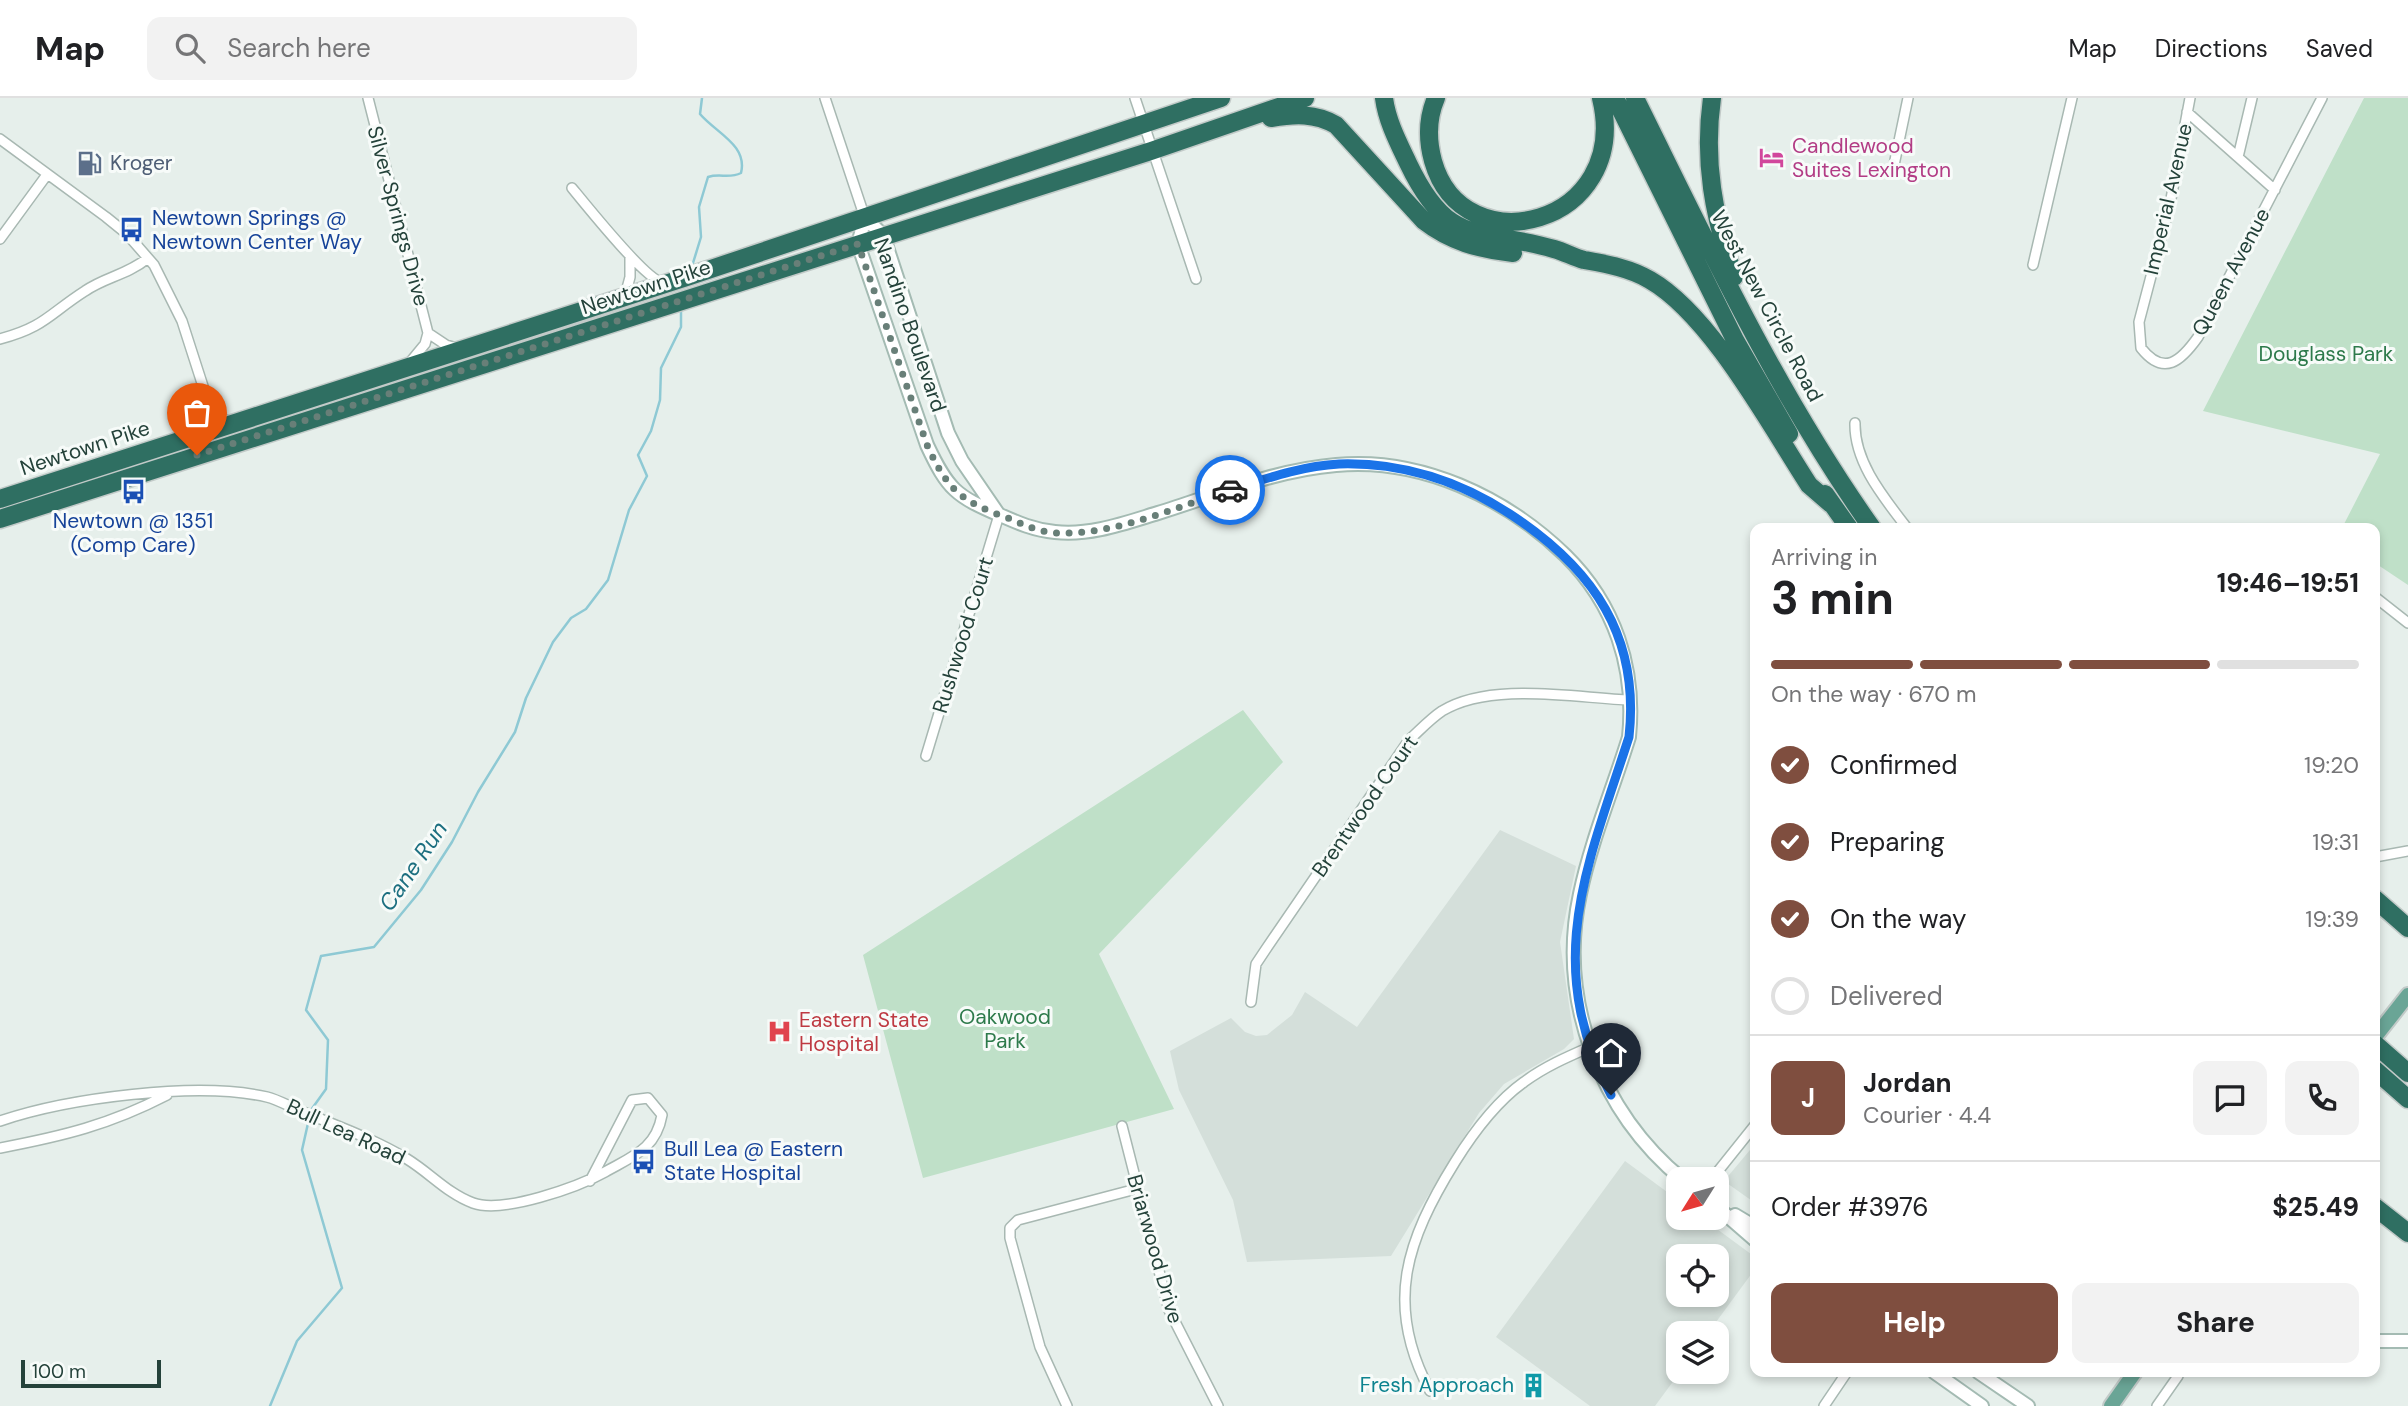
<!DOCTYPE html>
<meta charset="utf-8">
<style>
body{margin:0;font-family:"DM Sans",sans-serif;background:#f2f2f2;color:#202124;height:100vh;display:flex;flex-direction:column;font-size:26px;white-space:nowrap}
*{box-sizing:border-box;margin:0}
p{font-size:23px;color:#757577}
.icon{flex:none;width:38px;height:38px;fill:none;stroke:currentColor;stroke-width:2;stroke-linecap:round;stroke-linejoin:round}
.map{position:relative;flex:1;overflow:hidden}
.drawer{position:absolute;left:1750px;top:425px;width:630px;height:854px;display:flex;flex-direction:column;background:#fff;border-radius:14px;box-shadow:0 4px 10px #0003}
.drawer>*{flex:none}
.needle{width:46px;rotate:233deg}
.controls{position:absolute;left:1666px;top:1069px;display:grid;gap:14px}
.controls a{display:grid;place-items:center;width:63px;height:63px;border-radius:14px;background:#fff;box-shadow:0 4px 10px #0003;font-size:35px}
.scale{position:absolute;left:21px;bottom:18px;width:140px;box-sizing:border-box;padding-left:7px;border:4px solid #24423a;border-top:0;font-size:19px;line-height:24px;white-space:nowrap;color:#24423a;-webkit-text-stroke:5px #f7fbf9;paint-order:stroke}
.pin{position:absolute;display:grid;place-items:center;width:60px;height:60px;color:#fff;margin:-72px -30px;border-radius:50% 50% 50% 0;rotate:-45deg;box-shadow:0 0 7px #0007}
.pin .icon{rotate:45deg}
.courier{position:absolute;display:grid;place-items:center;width:70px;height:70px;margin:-35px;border:5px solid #1a73e8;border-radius:50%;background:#fff;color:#222;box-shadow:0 2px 9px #0007}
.overview em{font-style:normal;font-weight:700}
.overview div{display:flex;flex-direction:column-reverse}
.overview{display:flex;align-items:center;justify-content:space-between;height:119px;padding:0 21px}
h1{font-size:46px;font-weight:700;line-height:52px}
.bar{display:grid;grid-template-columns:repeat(4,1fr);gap:10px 7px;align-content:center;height:84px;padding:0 21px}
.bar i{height:9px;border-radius:5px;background:#e0e0e0}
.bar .on{background:#7f4e3f}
.bar p{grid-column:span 4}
.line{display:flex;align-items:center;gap:18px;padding:0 21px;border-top:2px solid #e0e0e0}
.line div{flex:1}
.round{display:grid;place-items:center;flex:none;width:74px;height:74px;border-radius:14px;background:#f2f2f2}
ol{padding:0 21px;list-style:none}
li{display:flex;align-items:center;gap:21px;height:77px}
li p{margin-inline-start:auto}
li .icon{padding:7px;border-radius:50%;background:#7f4e3f;color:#fff;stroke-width:4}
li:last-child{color:#757577}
li i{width:38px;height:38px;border:4px solid #e0e0e0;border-radius:50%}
.cta{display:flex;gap:14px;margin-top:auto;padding:14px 21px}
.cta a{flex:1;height:80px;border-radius:14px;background:#7f4e3f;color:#fff;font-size:28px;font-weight:700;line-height:80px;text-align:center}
.cta a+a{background:#f2f2f2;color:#202124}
header{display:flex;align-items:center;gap:42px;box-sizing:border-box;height:98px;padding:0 35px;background:#fff;border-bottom:2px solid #e0e0e0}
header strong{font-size:33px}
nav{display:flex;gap:38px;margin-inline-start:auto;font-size:24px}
.search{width:490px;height:63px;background:#f2f2f2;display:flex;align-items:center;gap:18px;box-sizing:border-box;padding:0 24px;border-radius:14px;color:#757577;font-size:26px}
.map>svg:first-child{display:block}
.built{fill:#d4dfda;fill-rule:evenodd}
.green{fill:#bfe0c8}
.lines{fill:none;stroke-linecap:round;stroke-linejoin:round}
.stream{stroke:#8ec9d4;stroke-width:2.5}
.street-casing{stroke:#a8b8b2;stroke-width:12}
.secondary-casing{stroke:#a4bbb3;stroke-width:16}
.primary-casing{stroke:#c2cac8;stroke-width:18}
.highway-casing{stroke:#c2cac8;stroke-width:21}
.street{stroke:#fff;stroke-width:9}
.secondary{stroke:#fff;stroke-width:12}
.primary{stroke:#6aa596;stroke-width:14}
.highway{stroke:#2f6f62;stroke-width:18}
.done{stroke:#687f78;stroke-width:7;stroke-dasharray:0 12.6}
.route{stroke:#1a73e8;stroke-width:9}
.labels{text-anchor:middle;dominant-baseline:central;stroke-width:6;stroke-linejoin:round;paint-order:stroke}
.hotel-label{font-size:21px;fill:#b23c85;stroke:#f7fbf9;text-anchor:start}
.service-label{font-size:21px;fill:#4e5e75;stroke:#f7fbf9;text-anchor:start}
.street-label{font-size:21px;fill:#24423a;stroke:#f7fbf9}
.transit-label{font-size:21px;fill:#164399;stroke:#f7fbf9;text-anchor:start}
.park-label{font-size:21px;fill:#2d7a4b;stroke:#f7fbf9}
.health-label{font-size:21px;fill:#be3a42;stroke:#f7fbf9;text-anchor:start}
.culture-label{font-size:21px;fill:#0d838f;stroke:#f7fbf9;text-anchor:end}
.water-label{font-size:23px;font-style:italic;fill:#1c6f80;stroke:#f7fbf9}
</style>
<header>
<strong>Map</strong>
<div class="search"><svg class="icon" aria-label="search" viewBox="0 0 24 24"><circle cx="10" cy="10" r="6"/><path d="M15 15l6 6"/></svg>Search here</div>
<nav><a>Map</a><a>Directions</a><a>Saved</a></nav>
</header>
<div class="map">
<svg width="2408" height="1308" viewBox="0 0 2408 1308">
<rect width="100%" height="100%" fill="#e6efeb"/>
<path class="built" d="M1500 732 1576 768 1560 844 1574 941 1564 951 1504 986 1479 1015 1391 1158 1247 1164 1233 1102 1179 992 1170 953 1231 920 1245 934 1256 938 1267 937 1292 917 1305 894 1357 929Z
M1755 1046V1105L1724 1083Z
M1625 1063 1678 1102V1120H1702L1755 1159V1171L1708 1235 1678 1236 1680 1274 1655 1308H1590L1496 1239ZM1717 1158V1197H1678V1158Z"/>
<path class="green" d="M2364 0H2408V487L2375 465V430H2342L2380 356 2203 313Z
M1243 612 1283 664 1099 856 1174 1011 923 1080 863 857Z"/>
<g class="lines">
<path class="stream" d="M693 165 701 139 699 109 708 79C720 75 729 81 741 75 748 47 716 35 700 16L702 0
M270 1308 297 1243 342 1190 302 1052 311 1012 326 991 328 942 306 912 321 858 374 849 421 792 452 744 478 694 515 634 526 600 553 544 571 520 586 511 608 482 629 412 647 378 638 357 651 333 660 302 661 270 681 229V214"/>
<defs>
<path id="street" d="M368 0 428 235 425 246 411 263
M825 0 865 120
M1135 0 1196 181
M2190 0 2170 106 2139 224 2141 250C2164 279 2181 263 2198 239L2322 0
M2187 14 2275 92
M0 41 106 119 127 136 154 167 182 223 210 310 202 335
M2238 59 2252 0
M1894 67 1908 0
M572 90C586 107 646 182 662 184
M0 141 46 78
M2033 167 2072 0
M625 198 630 179V158
M428 235 446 247 457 250
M0 241C45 229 49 216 85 193 105 179 127 177 148 160
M210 310 230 326
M1855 325C1854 365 1885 401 1907 430
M2375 499 2408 525
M926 658 999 417
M2375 759 2408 753
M1251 904 1256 866 1266 851 1409 642C1420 632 1430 621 1442 613 1491 583 1575 600 1630 602
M0 1023C68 1000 197 983 267 999 279 1002 290 1009 301 1013 337 1028 374 1041 407 1061 430 1075 448 1096 473 1105 503 1116 578 1089 605 1074 633 1058 656 1051 662 1017L648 1000 632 1002 590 1083
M1122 1028 1169 1212 1218 1308
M0 1050C63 1038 109 1027 167 997
M1711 1082 1755 1027
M1430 1293C1384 1207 1406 1143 1455 1064 1473 1035 1496 1004 1524 984 1544 969 1567 959 1590 949
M1067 1308 1040 1249 1010 1140V1130L1018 1122 1136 1091
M1824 1308 1847 1274
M2157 1308 2178 1278"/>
<path id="secondary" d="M999 417 962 363 948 335 883 137 865 120 858 146 927 347C948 392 956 398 1000 417 1018 425 1034 432 1055 434 1090 438 1125 425 1158 415 1216 397 1275 372 1336 367 1420 359 1505 399 1565 457 1615 506 1636 570 1629 639 1613 691 1591 743 1580 796 1557 902 1600 1014 1683 1082
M1717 1109 1755 1142
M1735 1117 1755 1129
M2375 1243H2408
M1934 1274 1982 1308
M1978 1274 2028 1308"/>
<path id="primary" d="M2375 939 2408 897
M2111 1308 2135 1274"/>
<path id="highway" d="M1384 0C1387 23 1398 44 1408 65 1449 151 1478 129 1554 151 1565 154 1573 159 1584 162 1606 166 1630 170 1650 182 1711 217 1770 327 1809 387L1831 406
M1436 0C1427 21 1427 41 1433 63 1463 170 1632 127 1601 0
M1615 0 1735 242 1789 336
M1635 0C1708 147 1777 296 1872 430
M1712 0C1703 64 1714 118 1734 179
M1271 20C1295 16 1315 15 1336 27L1424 123C1451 144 1479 151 1513 155
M1825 396 1849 430
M0 401 690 178 1221 0
M0 421 1151 53 1305 0
M2375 801 2408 830
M2375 946 2408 975
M2375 972 2408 1001
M2375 1109 2408 1135"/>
</defs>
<use href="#street" class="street-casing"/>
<use href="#secondary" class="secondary-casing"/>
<use href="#primary" class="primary-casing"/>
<use href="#highway" class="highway-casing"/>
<use href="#street" class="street"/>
<use href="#secondary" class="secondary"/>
<use href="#primary" class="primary"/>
<use href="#highway" class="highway"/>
</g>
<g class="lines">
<path class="done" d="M197 357 858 146 927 347C945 386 957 401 997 416 1018 423 1035 434 1058 435 1116 437 1176 409 1230 392"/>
<path class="route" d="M1230 392C1265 381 1301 368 1339 366 1404 364 1460 383 1513 418 1594 472 1640 539 1629 639 1587 769 1542 865 1611 997"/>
</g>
<defs>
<symbol id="hotel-bare" viewBox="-9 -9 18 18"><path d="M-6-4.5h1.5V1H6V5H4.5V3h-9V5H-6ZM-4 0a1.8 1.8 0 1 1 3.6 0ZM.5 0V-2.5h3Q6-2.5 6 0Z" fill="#d1479c" stroke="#f7fbf9" stroke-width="2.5" paint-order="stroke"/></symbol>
<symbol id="fuel-bare" viewBox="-9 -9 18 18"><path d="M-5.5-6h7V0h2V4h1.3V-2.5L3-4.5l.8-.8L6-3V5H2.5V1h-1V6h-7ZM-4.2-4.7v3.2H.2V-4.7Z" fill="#5c6f8a" stroke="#f7fbf9" stroke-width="2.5" paint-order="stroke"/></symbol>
<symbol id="bus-bare" viewBox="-9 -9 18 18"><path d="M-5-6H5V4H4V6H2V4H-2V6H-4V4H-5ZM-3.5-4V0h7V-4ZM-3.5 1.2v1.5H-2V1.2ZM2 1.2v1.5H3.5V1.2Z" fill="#1a4fb4" stroke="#f7fbf9" stroke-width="2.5" paint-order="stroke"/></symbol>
<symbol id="hospital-bare" viewBox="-9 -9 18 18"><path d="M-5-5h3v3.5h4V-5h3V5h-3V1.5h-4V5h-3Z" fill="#e0444e" stroke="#f7fbf9" stroke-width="2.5" paint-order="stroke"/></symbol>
<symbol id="building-bare" viewBox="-9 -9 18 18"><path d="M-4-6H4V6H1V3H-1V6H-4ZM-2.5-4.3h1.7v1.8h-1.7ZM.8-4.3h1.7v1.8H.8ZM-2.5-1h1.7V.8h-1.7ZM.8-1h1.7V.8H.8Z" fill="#0f9aa8" stroke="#f7fbf9" stroke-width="2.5" paint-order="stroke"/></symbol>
</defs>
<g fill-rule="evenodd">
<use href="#hotel-bare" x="1754" y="42" width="35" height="35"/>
<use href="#fuel-bare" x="72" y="48" width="35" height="35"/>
<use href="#bus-bare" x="114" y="114" width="35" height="35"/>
<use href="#bus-bare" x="116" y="376" width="35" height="35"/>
<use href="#hospital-bare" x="762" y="916" width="35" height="35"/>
<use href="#bus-bare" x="626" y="1046" width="35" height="35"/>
<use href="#building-bare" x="1516" y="1270" width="35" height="35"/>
</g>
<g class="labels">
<g class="hotel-label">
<text x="1792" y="48">Candlewood<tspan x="1792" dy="24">Suites Lexington</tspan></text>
</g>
<g class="service-label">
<text x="110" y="65">Kroger</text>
</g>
<g class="street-label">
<text transform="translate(2168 101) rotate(-77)">Imperial Avenue</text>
<text transform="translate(398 118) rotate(75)">Silver Springs Drive</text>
<text transform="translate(2231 174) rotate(-62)">Queen Avenue</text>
<text transform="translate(646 189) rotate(-18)">Newtown Pike</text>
<text transform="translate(1767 208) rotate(62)">West New Circle Road</text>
<text transform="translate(910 227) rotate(71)">Nandino Boulevard</text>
<text transform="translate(85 350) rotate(-18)">Newtown Pike</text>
<text transform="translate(963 537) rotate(-73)">Rushwood Court</text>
<text transform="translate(1365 708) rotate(-55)">Brentwood Court</text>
<text transform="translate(346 1034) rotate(25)">Bull Lea Road</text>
<text transform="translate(1155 1151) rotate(74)">Briarwood Drive</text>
</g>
<g class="transit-label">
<text x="152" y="120">Newtown Springs @<tspan x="152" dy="24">Newtown Center Way</tspan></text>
<text x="133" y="423" text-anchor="middle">Newtown @ 1351<tspan x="133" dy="24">(Comp Care)</tspan></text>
<text x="664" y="1051">Bull Lea @ Eastern<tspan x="664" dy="24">State Hospital</tspan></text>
</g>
<g class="park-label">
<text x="2326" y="256">Douglass Park</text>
<text x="1005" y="919">Oakwood<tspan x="1005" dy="24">Park</tspan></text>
</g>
<g class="health-label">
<text x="799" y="922">Eastern State<tspan x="799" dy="24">Hospital</tspan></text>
</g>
<g class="culture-label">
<text x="1514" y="1287">Fresh Approach</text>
</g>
<g class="water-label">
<text transform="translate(413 768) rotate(-56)">Cane Run</text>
</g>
</g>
</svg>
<div class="controls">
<a><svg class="needle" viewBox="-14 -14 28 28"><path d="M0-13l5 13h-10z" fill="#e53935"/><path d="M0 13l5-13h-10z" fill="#757577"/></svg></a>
<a><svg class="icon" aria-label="locate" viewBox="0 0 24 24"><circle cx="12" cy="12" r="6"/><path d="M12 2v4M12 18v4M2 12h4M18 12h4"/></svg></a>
<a><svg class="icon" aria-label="layers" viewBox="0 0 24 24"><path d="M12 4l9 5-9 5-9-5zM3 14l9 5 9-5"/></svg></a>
</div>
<div class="scale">100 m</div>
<div class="pin" style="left:197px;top:357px;background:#ea580c"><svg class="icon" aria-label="bag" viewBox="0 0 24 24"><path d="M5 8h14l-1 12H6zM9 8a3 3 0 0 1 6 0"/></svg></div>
<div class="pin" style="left:1611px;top:997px;background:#1f2937"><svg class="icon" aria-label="home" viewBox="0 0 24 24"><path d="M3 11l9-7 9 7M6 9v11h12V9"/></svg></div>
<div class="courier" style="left:1230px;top:392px"><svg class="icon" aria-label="car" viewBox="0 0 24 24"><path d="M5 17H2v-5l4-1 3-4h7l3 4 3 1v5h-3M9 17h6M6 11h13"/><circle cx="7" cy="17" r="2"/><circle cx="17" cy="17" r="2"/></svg></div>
<section class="drawer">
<div class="overview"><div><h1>3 min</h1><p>Arriving in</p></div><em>19:46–19:51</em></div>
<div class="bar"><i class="on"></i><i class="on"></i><i class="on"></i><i></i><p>On the way · 670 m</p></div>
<ol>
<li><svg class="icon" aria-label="check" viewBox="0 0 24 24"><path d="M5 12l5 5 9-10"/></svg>Confirmed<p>19:20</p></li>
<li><svg class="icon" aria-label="check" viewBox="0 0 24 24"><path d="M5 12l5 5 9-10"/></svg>Preparing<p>19:31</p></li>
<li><svg class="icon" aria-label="check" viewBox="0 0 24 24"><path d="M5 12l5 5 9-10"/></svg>On the way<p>19:39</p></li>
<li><i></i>Delivered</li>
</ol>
<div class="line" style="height:126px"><b class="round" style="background:#7f4e3f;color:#fff">J</b><div><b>Jordan</b><p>Courier · 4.4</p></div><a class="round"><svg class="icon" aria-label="chat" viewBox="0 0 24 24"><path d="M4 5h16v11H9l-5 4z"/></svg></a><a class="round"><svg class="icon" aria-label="phone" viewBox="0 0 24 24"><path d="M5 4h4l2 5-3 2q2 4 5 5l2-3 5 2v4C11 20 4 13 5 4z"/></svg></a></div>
<div class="line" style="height:91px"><div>Order #3976</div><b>$25.49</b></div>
<div class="cta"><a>Help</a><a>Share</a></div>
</section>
</div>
